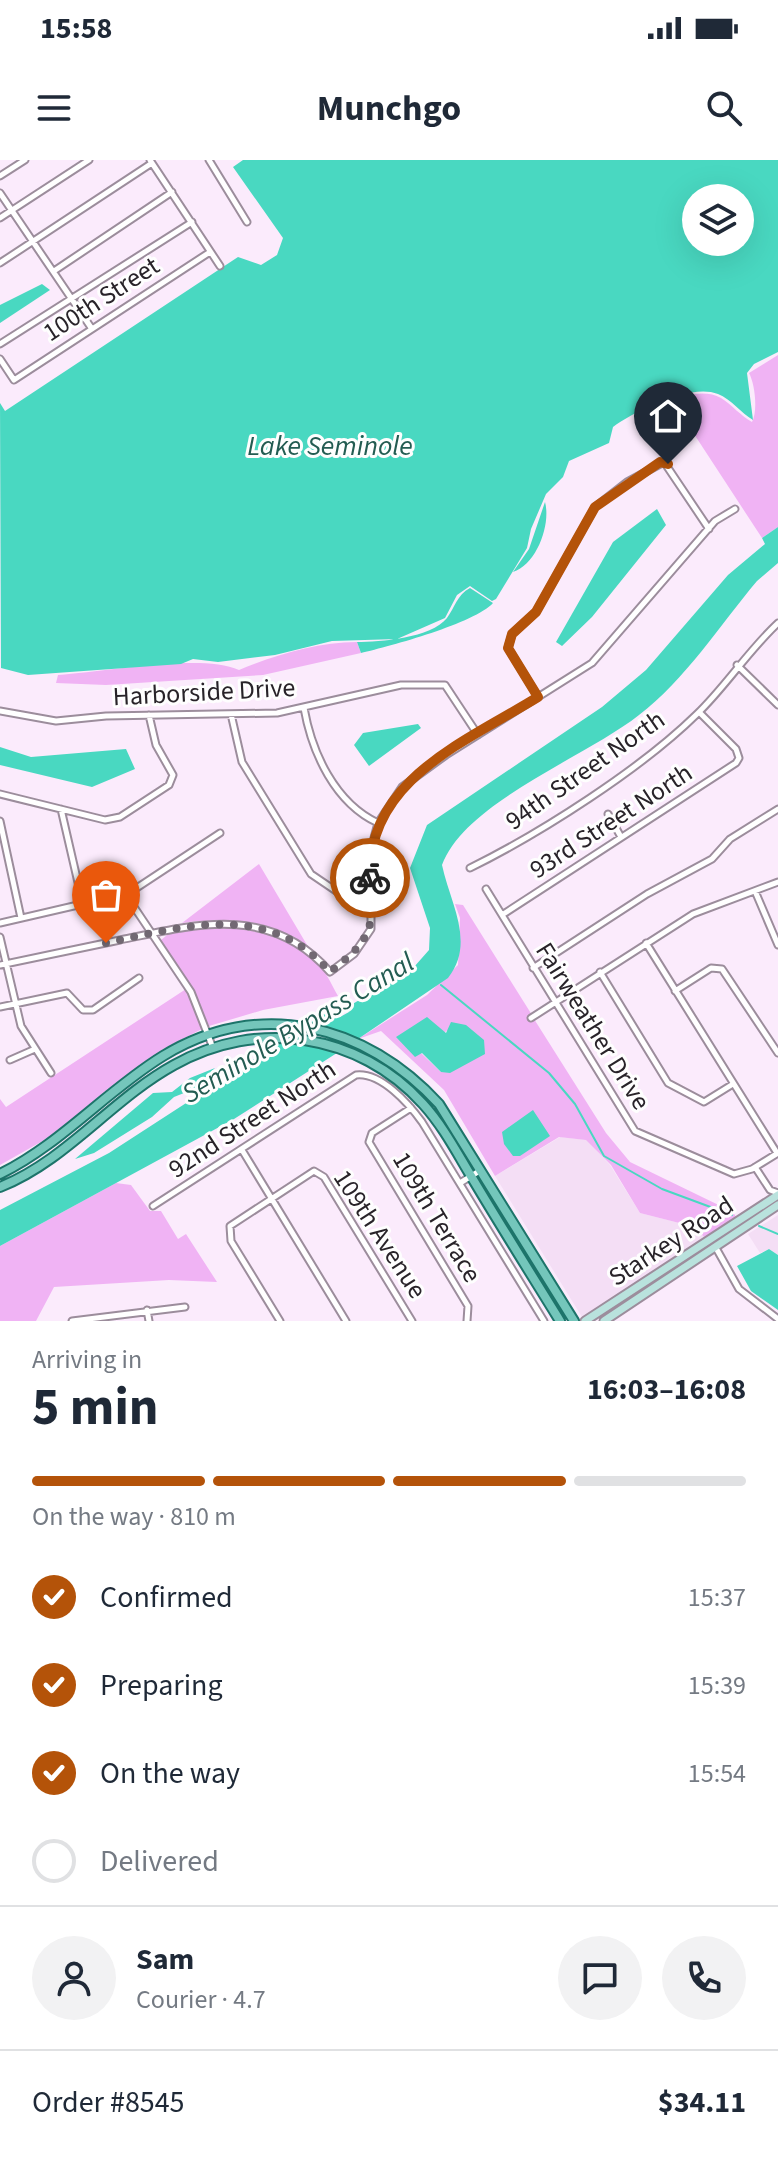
<!DOCTYPE html>
<meta charset="utf-8">
<style>
body{margin:0;font-family:"Source Sans 3",sans-serif;background:#f2f2f3;color:#1f2937;height:100vh;display:flex;flex-direction:column;font-size:30px;white-space:nowrap}
*{box-sizing:border-box;margin:0}
p{font-size:26px;color:#747a83}
.icon{flex:none;width:44px;height:44px;fill:none;stroke:currentColor;stroke-width:2;stroke-linecap:round;stroke-linejoin:round}
.map{position:relative;height:1161px;overflow:hidden}
.panel{display:flex;flex-direction:column;background:#fff;flex:1}
.panel>*{flex:none}
.controls{position:absolute;left:682px;top:24px;display:grid;gap:16px}
.controls a{display:grid;place-items:center;width:72px;height:72px;border-radius:50%;background:#fff;box-shadow:0 8px 32px #0002;font-size:40px}
.pin{position:absolute;display:grid;place-items:center;width:68px;height:68px;color:#fff;margin:-82px -34px;border-radius:50% 50% 50% 0;rotate:-45deg;box-shadow:0 0 8px #0007}
.pin .icon{rotate:45deg}
.courier{position:absolute;display:grid;place-items:center;width:80px;height:80px;margin:-40px;border:6px solid #b45309;border-radius:50%;background:#fff;color:#222;box-shadow:0 2px 10px #0007}
.head em{font-style:normal;font-weight:700}
.head div{display:flex;flex-direction:column-reverse}
.head{display:flex;align-items:center;justify-content:space-between;height:136px;padding:0 32px}
h1{font-size:52px;font-weight:700;line-height:60px}
.bar{display:grid;grid-template-columns:repeat(4,1fr);gap:12px 8px;align-content:center;height:96px;padding:0 32px}
.bar i{height:10px;border-radius:6px;background:#e0e1e3}
.bar .on{background:#b45309}
.bar p{grid-column:span 4}
.line{display:flex;align-items:center;gap:20px;padding:0 32px;border-top:2px solid #e0e1e3}
.line div{flex:1}
.round{display:grid;place-items:center;flex:none;width:84px;height:84px;border-radius:42px;background:#f2f2f3}
ol{padding:0 32px;list-style:none}
li{display:flex;align-items:center;gap:24px;height:88px}
li p{margin-inline-start:auto}
li .icon{padding:8px;border-radius:50%;background:#b45309;color:#fff;stroke-width:4}
li:last-child{color:#747a83}
li i{width:44px;height:44px;border:4px solid #e0e1e3;border-radius:50%}
.status{display:flex;justify-content:space-between;align-items:center;height:56px;padding:0 40px;background:#fff;direction:ltr}
.status svg{height:22px;fill:currentColor}
header{display:flex;justify-content:space-between;align-items:center;height:104px;padding:0 32px;background:#fff;font-size:36px;font-weight:700}
.map>svg:first-child{display:block}
.built{fill:#f4def5}
.green{fill:#f0b3f4;fill-rule:evenodd}
.water{fill:#49d8c1;fill-rule:evenodd}
.lines{fill:none;stroke-linecap:round;stroke-linejoin:round}
.stream{stroke:#49d8c1;stroke-width:2}
.minor-casing{stroke:#9c8d9c;stroke-width:9}
.secondary-casing{stroke:#9c8d9c;stroke-width:11}
.primary-casing{stroke:#1d746a;stroke-width:12}
.minor{stroke:#fff;stroke-width:5}
.secondary{stroke:#b9e2dd;stroke-width:7}
.primary{stroke:#74c6bb;stroke-width:8}
.done{stroke:#726973;stroke-width:8;stroke-dasharray:0 14.4}
.route{stroke:#b45309;stroke-width:10}
.labels{text-anchor:middle;dominant-baseline:central;stroke-width:6;stroke-linejoin:round;paint-order:stroke}
.street-label{font-size:26px;fill:#282329;stroke:#fefefe}
.water-label{font-size:28px;font-style:italic;fill:#235c52;stroke:#fefefe}
</style>
<div class="status"><b>15:58</b><svg viewBox="0 0 49 12"><path d="M0 12V9h3v3zM5 12V6h3v6zM10 12V3h3v9zM15 12V0h3v12zM26 1h20v11H26zM47 4h2v5h-2z"/></svg></div>
<header><svg class="icon" aria-label="menu" viewBox="0 0 24 24"><path d="M4 6h16M4 12h16M4 18h16"/></svg>Munchgo<svg class="icon" aria-label="search" viewBox="0 0 24 24"><circle cx="10" cy="10" r="6"/><path d="M15 15l6 6"/></svg></header>
<div class="map">
<svg width="778" height="1161" viewBox="0 0 778 1161">
<rect width="100%" height="100%" fill="#fbebfc"/>
<path class="built" d="M560 977 587 980 610 1005 640 1053 695 1067 704 1077 582 1157 495 1016Z
M778 1055V1095L769 1089 760 1093 748 1074Z"/>
<path class="green" d="M778 195V367L762 378 677 248 640 259V253C661 244 698 225 721 238 732 245 741 256 752 262 758 251 755 224 749 213Z
M357 482 361 493 263 515 106 525 56 523 58 515C105 512 201 493 239 510 275 495 317 482 357 482Z
M259 704 310 790C270 765 229 756 182 763Z
M455 744 463 745 532 855 528 857 530 861 534 859 606 973 630 1002 733 1052 736 1057 704 1077 695 1067 640 1053 611 1005 586 980 559 977 495 1016 444 930 381 871 358 879 427 835 458 805 460 758ZM451 867 441 912 421 893Z
M206 764C244 768 284 773 314 798 324 807 331 824 338 836L263 850 209 866 193 831 161 780 172 771Z
M186 829 204 868 163 889 55 974 0 1005V939L6 947Z
M116 1023 131 1025 150 1051H161L178 1079 186 1074 217 1122 169 1120 54 1127 36 1161H0V1086Z"/>
<path class="water" d="M243 0H778V192L754 204 747 213 753 260C741 253 731 239 718 234 690 223 635 251 613 267L609 283 569 301 563 317 546 334 531 369 527 388 496 439 492 441 470 426 457 435 445 458 397 479 332 481 275 495 218 502 193 499 181 504 28 515 1 508 0 243 5 251 238 97 261 105 277 95 283 78 233 7ZM696 38H740V82H696Z
M42 124 50 130 0 163V145Z
M545 342C551 364 537 404 513 412L529 389Z
M657 349 666 365 592 457 562 486 556 482 613 382Z
M778 367V403L757 421C720 465 685 520 639 555 586 597 465 642 442 705 450 743 476 783 448 818L358 879 307 865 323 854 340 857 349 852 346 848 414 807 429 790 430 768 410 708 427 665 602 547 646 510 728 415 765 384 762 378Z
M470 428 493 443C475 463 391 486 361 493L357 482C380 482 431 478 447 458 455 447 457 435 470 428Z
M418 564 421 568 369 606 354 585 363 573Z
M0 587 31 597 126 589 135 609 92 627 0 605Z
M427 857 446 873 451 862 466 865 484 880 485 894 450 913 441 912 422 893 415 897 396 877Z
M285 879 340 891 234 959 0 1086V1050L109 993Z
M215 908 194 929 174 937 152 957 94 993 75 999 153 933 172 932 190 918Z
M533 950 550 976 520 996H513L504 984 502 972Z
M769 1089 778 1095V1150L751 1131 737 1106Z"/>
<g class="lines">
<path class="stream" d="M441 825 549 913 575 944 604 996 662 1029 732 1055
M759 1066 778 1074"/>
<defs>
<path id="minor" d="M150 0 220 106
M209 0 247 62
M0 16 25 0
M0 33 92 169
M0 58 89 0
M0 103 152 3
M54 111 172 32
M0 184 192 62
M0 199 14 220 210 92
M737 505 778 545
M538 537 508 488 512 474 536 452 595 347 627 322 664 302 709 369
M304 548C312 593 335 643 378 663
M0 551 56 561 106 556 277 553 401 525H445L478 575
M231 554 242 602 311 714 339 733 373 740
M0 634 105 660 120 657 169 625 173 615 156 585 149 555
M608 654 621 677
M0 661 21 758
M470 708C541 673 641 609 697 554 726 526 748 491 778 463
M486 729 635 971 734 1014 752 1009 778 993
M755 731 778 785
M502 755 736 603 739 598 736 589 699 552
M0 763 78 745 82 740 61 649
M0 777 21 866 51 913
M646 783 777 993
M0 805C40 797 80 788 120 780 196 764 271 744 330 812L354 794 371 769V689L378 663 402 627 446 595 592 503 715 361 735 349
M533 808 647 734 712 699 730 679 778 649
M600 812 668 923 704 942 733 924
M675 831 711 808 722 809 778 893
M0 847 67 833 83 850H93L139 818
M531 858 693 754 778 722
M213 888 191 832 126 735 220 673
M10 900 35 889
M411 948 372 973 369 982 468 1146 467 1161
M242 990 346 1161
M755 1007 770 1030 778 1033
M460 1023 481 1010
M153 1046 356 915C381 912 409 944 422 962L544 1161
M716 1088 739 1129 778 1159
M147 1150 149 1161
M72 1161 185 1147
M280 1161 231 1081 230 1066 314 1011 324 1017 412 1161"/>
<path id="secondary" d="M585 1161 778 1035
M604 1161 778 1045"/>
<path id="primary" d="M0 1014C61 984 106 931 163 896 259 837 366 864 439 944L574 1161
M0 1027C66 1001 112 939 174 905 257 858 359 873 423 944 444 967 458 995 474 1021 502 1068 531 1114 560 1161"/>
</defs>
<use href="#minor" class="minor-casing"/>
<use href="#secondary" class="secondary-casing"/>
<use href="#primary" class="primary-casing"/>
<use href="#minor" class="minor"/>
<use href="#secondary" class="secondary"/>
<use href="#primary" class="primary"/>
</g>
<g class="lines">
<path class="done" d="M106 783C185 766 269 741 330 812 370 781 376 768 370 718"/>
<path class="route" d="M370 718C366 620 467 581 538 537L508 488 512 474 536 452 595 347 660 302 668 304"/>
</g>
<g class="labels">
<g class="street-label">
<text transform="translate(101 139) rotate(-33)">100th Street</text>
<text transform="translate(204 532) rotate(-3)">Harborside Drive</text>
<text transform="translate(585 610) rotate(-35)">94th Street North</text>
<text transform="translate(611 661) rotate(-33)">93rd Street North</text>
<text transform="translate(593 866) rotate(58)">Fairweather Drive</text>
<text transform="translate(252 959) rotate(-33)">92nd Street North</text>
<text transform="translate(437 1057) rotate(59)">109th Terrace</text>
<text transform="translate(380 1074) rotate(57)">109th Avenue</text>
<text transform="translate(671 1081) rotate(-33)">Starkey Road</text>
</g>
<g class="water-label">
<text x="330" y="286">Lake Seminole</text>
<text transform="translate(298 868) rotate(-31)">Seminole Bypass Canal</text>
</g>
</g>
</svg>
<div class="controls">
<a><svg class="icon" aria-label="layers" viewBox="0 0 24 24"><path d="M12 4l9 5-9 5-9-5zM3 14l9 5 9-5"/></svg></a>
</div>
<div class="pin" style="left:106px;top:783px;background:#ea580c"><svg class="icon" aria-label="bag" viewBox="0 0 24 24"><path d="M5 8h14l-1 12H6zM9 8a3 3 0 0 1 6 0"/></svg></div>
<div class="pin" style="left:668px;top:304px;background:#1f2937"><svg class="icon" aria-label="home" viewBox="0 0 24 24"><path d="M3 11l9-7 9 7M6 9v11h12V9"/></svg></div>
<div class="courier" style="left:370px;top:718px"><svg class="icon" aria-label="bike" viewBox="0 0 24 24"><circle cx="6" cy="16" r="4"/><circle cx="18" cy="16" r="4"/><path d="M6 16l4-8h5l3 8M10 8l3 8H6M13 5h3"/></svg></div>
</div>
<section class="panel">
<div class="head"><div><h1>5 min</h1><p>Arriving in</p></div><em>16:03–16:08</em></div>
<div class="bar"><i class="on"></i><i class="on"></i><i class="on"></i><i></i><p>On the way · 810 m</p></div>
<ol>
<li><svg class="icon" aria-label="check" viewBox="0 0 24 24"><path d="M5 12l5 5 9-10"/></svg>Confirmed<p>15:37</p></li>
<li><svg class="icon" aria-label="check" viewBox="0 0 24 24"><path d="M5 12l5 5 9-10"/></svg>Preparing<p>15:39</p></li>
<li><svg class="icon" aria-label="check" viewBox="0 0 24 24"><path d="M5 12l5 5 9-10"/></svg>On the way<p>15:54</p></li>
<li><i></i>Delivered</li>
</ol>
<div class="line" style="height:144px"><a class="round"><svg class="icon" aria-label="person" viewBox="0 0 24 24"><circle cx="12" cy="8" r="4"/><path d="M4 21q1-7 8-7t8 7"/></svg></a><div><b>Sam</b><p>Courier · 4.7</p></div><a class="round"><svg class="icon" aria-label="chat" viewBox="0 0 24 24"><path d="M4 5h16v11H9l-5 4z"/></svg></a><a class="round"><svg class="icon" aria-label="phone" viewBox="0 0 24 24"><path d="M5 4h4l2 5-3 2q2 4 5 5l2-3 5 2v4C11 20 4 13 5 4z"/></svg></a></div>
<div class="line" style="height:104px"><div>Order #8545</div><b>$34.11</b></div>
</section>
